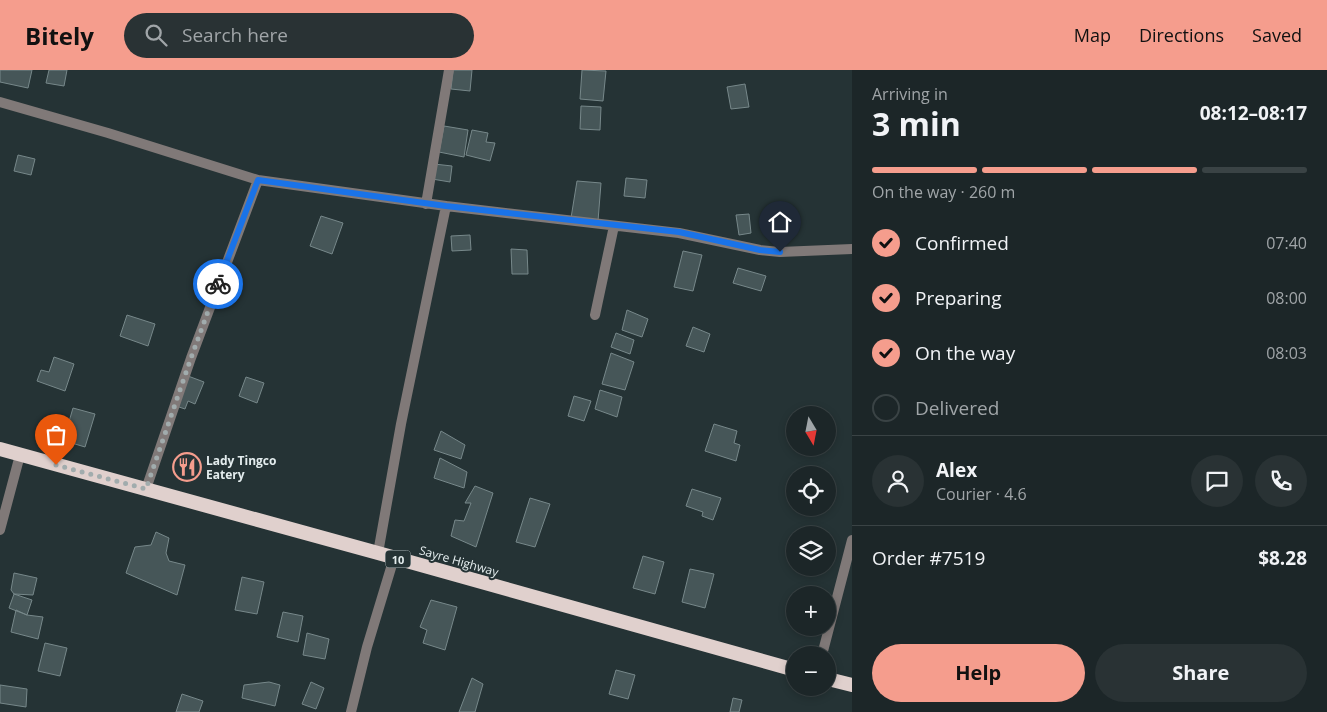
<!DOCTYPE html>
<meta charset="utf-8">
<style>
body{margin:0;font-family:"Open Sans",sans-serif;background:#293234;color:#f1f3f6;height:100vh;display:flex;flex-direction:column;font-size:19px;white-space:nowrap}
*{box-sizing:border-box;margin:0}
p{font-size:16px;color:#a0a5a8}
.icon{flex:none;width:28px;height:28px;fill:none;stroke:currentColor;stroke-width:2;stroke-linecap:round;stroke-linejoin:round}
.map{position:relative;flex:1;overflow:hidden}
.details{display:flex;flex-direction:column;background:#1c2628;width:475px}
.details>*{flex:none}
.needle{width:32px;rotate:170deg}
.buttons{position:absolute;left:786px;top:336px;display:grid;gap:10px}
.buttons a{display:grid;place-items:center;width:50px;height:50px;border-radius:50%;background:#1c2628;box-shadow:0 2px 8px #0003,0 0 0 1px #3a4345;font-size:25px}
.pin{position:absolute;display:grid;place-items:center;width:42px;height:42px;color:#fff;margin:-51px -21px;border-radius:50% 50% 50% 0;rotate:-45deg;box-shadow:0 0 5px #0007}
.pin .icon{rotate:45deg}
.courier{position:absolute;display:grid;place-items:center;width:50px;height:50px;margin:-25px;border:4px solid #1a73e8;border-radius:50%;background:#fff;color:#222;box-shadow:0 1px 6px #0007}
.summary em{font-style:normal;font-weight:700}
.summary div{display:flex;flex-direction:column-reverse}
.summary{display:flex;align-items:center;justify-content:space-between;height:85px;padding:0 20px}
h1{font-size:32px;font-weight:700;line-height:38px}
.bar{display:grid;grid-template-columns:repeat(4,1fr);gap:8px 5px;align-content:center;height:60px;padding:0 20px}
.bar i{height:6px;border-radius:4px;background:#3a4345}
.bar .selected{background:#f59d8d}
.bar p{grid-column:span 4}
.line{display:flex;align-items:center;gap:12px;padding:0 20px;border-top:1px solid #3a4345}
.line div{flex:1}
.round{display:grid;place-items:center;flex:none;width:52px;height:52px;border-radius:26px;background:#293234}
ol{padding:0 20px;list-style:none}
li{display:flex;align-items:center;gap:15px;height:55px}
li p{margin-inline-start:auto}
li .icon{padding:5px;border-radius:50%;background:#f59d8d;color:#111;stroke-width:4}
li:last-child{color:#a0a5a8}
li i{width:28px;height:28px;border:2px solid #3a4345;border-radius:50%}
.primary-button{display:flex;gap:10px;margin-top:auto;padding:10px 20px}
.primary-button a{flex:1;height:58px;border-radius:30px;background:#f59d8d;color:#111;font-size:20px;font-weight:700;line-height:58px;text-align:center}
.primary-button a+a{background:#293234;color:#f1f3f6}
header{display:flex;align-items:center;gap:30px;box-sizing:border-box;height:70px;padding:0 25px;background:#f59d8d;color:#111}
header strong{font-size:24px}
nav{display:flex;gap:28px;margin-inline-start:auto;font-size:18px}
.search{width:350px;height:45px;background:#293234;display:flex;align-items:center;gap:12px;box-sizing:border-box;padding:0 18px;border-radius:28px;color:#a0a5a8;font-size:19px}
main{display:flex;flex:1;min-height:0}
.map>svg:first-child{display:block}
.building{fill:#465658;stroke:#77888a}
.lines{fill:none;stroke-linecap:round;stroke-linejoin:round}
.minor{stroke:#807978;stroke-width:10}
.trunk{stroke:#e0d0cd;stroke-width:14}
.done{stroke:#a1acad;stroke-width:5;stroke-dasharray:0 9}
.route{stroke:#1a73e8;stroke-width:6}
.labels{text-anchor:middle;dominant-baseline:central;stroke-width:4;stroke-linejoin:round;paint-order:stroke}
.shield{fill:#253335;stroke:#abb5b6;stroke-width:1}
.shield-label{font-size:11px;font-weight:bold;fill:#e4edee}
.poi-label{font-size:12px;font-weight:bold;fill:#e4edee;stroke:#253335;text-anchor:start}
.street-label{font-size:12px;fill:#e4edee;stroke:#253335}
</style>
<header>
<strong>Bitely</strong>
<div class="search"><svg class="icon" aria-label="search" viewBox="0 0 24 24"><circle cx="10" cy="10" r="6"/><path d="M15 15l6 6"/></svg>Search here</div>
<nav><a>Map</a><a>Directions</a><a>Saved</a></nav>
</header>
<main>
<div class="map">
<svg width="852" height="642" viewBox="0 0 852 642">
<rect width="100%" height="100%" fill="#253335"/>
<path class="building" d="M0 0H32L28 18 0 12Z
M49 0H67L64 16 46 13Z
M453 0H472L470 21 451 19Z
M582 0 606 1 603 31 580 29Z
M745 14 749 37 731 39 727 17Z
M581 36 601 37 600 60 580 59Z
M444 56 468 60 464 87 439 82Z
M472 60 488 63 486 72 495 73 490 91 466 85Z
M18 85 35 89 31 105 14 101Z
M434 94 452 96 450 112 432 109Z
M626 108 647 110 645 128 624 126Z
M577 111 601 113 598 151 571 148Z
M793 139 797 160 781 163 778 141Z
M749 144 751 163 739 165 736 145Z
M321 146 343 153 332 184 310 176Z
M470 165 471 180 452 181 451 166Z
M511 179 527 180 528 204H512Z
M683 181 702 185 693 221 674 217Z
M738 198 766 206 761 221 733 213Z
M627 240 648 249 642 267 622 260Z
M127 245 155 254 148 276 120 266Z
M693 257 710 264 704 282 686 276Z
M616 263 634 270 630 284 611 277Z
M611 283 634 292 625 320 602 314Z
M54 287 74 294 65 321 37 311 41 300 49 302Z
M188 306 204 312 195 334 188 331 185 339 176 336Z
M246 307 264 313 257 333 239 326Z
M600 320 622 327 617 347 595 339Z
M574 326 591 331 584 351 568 346Z
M73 338 95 344 85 377 55 368 59 352 68 355Z
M714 354 737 361 734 373 740 375 736 391 705 381Z
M441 361 465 375 461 389 434 380Z
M440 388 467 402 464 418 434 408Z
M475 416 493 423 476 477 451 466 455 450 464 451 471 433H465Z
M692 419 721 428 713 450 702 446 703 442 686 436Z
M530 428 550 434 535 477 516 472Z
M156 462 169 468 166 483 169 491 185 495 177 525 126 503 135 477 151 475Z
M643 486 664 492 655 524 633 518Z
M690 499 714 504 705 538 682 532Z
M14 503 37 508 33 525 14 524 11 520Z
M242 507 264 512 257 544 235 540Z
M14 524 32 530 27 545 9 538Z
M431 530 457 537 445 580 423 573 427 560 420 557Z
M16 540 27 545 43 547 38 569 11 562Z
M283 542 303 546 298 572 277 567Z
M307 563 329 569 325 589 303 585Z
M45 573 67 578 60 606 38 601Z
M616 600 635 605 628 629 609 624Z
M472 608 483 614 475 642H459Z
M269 612 280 615 275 636 242 628 244 615Z
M311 612 324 618 316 639 302 634Z
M0 615 27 619 26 637 0 633Z
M182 624 203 631 199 642H176Z
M733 628 742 630 739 642H730Z"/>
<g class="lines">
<path class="minor" d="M0 32 108 63 258 110 446 136 679 163 760 180 780 182 852 179
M426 134 449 0
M595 245 614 156
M146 419 191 288 258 110
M0 460 20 385
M378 483 401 354 446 136
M822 585 852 470
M351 642 367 577 394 488"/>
<path class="trunk" d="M0 379 378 483 795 600
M828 609 852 615"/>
</g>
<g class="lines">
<path class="done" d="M56 395 146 419 191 288 218 214"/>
<path class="route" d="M218 214 258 110 446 136 679 162 760 180 780 182"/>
</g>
<defs>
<symbol id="restaurant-ring" viewBox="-11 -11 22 22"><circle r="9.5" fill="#253335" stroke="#f59d8d" stroke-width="1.5"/><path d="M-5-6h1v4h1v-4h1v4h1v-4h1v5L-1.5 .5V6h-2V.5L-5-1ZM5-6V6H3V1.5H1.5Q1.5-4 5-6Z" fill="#f59d8d"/></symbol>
</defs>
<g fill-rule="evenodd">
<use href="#restaurant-ring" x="171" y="381" width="32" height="32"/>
</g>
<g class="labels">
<rect class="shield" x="385.5" y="480.5" width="25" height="17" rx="4"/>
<g class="shield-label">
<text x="398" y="489">10</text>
</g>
<g class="poi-label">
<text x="206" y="390">Lady Tingco<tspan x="206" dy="14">Eatery</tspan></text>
</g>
<g class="street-label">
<text transform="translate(459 491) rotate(16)">Sayre Highway</text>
</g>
</g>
</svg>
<div class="buttons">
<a><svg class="needle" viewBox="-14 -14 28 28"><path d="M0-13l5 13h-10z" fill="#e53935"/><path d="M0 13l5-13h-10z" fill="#a0a5a8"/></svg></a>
<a><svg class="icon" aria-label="locate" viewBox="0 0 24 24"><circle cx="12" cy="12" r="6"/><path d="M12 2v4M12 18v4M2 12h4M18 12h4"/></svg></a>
<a><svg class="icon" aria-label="layers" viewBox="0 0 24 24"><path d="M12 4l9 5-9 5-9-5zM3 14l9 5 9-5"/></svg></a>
<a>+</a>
<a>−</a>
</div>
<div class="pin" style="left:56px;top:395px;background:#ea580c"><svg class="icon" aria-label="bag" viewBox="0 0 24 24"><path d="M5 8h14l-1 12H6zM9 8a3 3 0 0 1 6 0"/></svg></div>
<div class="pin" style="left:780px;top:182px;background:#1f2937"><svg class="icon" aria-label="home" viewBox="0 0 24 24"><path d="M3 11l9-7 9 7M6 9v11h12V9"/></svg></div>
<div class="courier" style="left:218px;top:214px"><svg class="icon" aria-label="bike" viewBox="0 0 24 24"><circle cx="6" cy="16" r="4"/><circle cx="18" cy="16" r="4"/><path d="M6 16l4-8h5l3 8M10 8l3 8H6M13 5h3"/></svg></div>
</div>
<section class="details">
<div class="summary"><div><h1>3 min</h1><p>Arriving in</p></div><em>08:12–08:17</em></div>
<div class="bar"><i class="selected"></i><i class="selected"></i><i class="selected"></i><i></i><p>On the way · 260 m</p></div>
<ol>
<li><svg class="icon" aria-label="check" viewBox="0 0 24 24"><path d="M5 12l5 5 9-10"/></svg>Confirmed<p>07:40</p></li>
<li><svg class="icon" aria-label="check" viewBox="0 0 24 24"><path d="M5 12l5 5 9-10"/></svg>Preparing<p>08:00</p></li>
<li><svg class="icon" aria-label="check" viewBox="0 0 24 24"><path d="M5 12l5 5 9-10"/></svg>On the way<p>08:03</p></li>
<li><i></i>Delivered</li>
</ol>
<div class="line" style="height:90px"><a class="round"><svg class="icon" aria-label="person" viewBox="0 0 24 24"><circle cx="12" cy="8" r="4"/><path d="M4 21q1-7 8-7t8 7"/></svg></a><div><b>Alex</b><p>Courier · 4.6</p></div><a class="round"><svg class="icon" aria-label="chat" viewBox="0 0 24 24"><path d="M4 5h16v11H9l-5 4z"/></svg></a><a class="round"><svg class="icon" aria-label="phone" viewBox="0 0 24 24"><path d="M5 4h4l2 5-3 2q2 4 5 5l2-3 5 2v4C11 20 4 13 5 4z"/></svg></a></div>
<div class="line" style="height:65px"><div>Order #7519</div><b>$8.28</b></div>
<div class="primary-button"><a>Help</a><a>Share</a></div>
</section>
</main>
